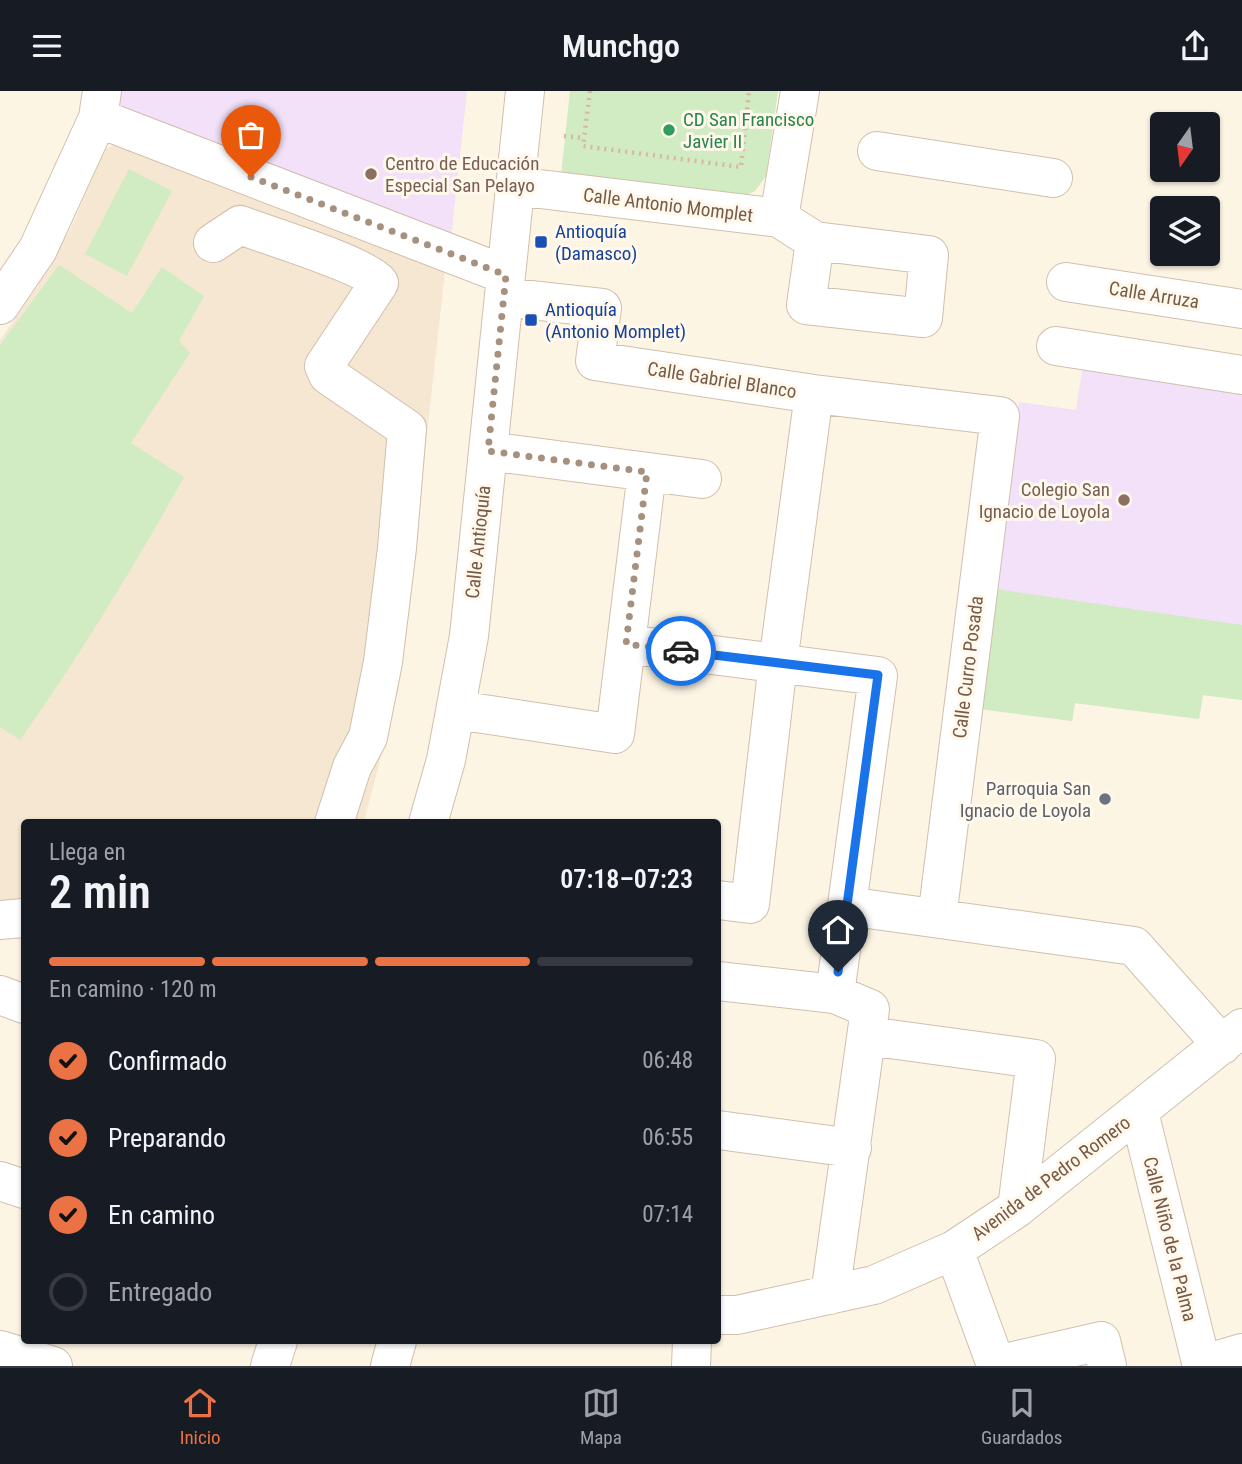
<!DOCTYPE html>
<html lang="es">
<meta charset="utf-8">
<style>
body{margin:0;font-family:"Roboto Condensed",sans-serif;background:#20242c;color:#f1f3f6;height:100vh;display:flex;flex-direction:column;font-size:26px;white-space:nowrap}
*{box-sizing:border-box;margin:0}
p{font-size:23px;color:#9ea1a6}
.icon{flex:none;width:38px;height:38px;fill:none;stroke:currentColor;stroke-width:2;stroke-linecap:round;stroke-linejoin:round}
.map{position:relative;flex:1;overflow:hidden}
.sheet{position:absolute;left:21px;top:728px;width:700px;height:525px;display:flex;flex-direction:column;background:#171b24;border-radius:7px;box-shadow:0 2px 5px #0004}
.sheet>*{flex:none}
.needle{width:46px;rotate:194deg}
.controls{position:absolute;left:1150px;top:21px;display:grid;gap:14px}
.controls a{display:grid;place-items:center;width:70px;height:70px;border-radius:7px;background:#171b24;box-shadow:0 2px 5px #0004;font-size:35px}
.pin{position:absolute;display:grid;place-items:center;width:60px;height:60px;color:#fff;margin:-72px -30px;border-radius:50% 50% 50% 0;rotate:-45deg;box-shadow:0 0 7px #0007}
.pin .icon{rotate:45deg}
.courier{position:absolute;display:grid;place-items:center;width:70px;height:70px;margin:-35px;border:5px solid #1a73e8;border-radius:50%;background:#fff;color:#222;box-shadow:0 2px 9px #0007}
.headline em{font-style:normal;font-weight:600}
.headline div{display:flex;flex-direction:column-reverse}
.headline{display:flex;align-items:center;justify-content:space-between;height:119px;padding:0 28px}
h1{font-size:46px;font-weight:600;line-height:52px}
.bar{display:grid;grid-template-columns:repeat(4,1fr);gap:10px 7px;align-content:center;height:84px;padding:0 28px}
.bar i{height:9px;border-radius:5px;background:#363941}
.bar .active{background:#eb7245}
.bar p{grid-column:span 4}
ol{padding:0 28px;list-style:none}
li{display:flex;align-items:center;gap:21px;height:77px}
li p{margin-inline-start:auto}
li .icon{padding:7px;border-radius:50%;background:#eb7245;color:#111;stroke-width:4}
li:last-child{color:#9ea1a6}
li i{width:38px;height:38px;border:4px solid #363941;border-radius:50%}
header{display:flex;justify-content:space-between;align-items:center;height:91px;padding:0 28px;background:#171b24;font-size:32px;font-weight:600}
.menu{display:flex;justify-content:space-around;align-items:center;height:98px;border-top:2px solid #363941;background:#171b24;font-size:19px;color:#9ea1a6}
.menu a{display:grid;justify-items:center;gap:4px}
.menu .active{color:#eb7245}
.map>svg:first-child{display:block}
.residential{fill:#f5e7d2}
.education{fill:#f2e1f9}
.green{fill:#d1ebc2}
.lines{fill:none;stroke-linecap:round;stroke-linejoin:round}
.minor-casing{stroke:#d1bfad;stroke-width:40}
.path{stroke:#d9b79e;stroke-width:4.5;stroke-dasharray:2 5;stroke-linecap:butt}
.minor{stroke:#fff;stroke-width:38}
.done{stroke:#a6917f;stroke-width:7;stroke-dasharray:0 12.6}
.route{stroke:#1a73e8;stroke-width:9}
.leisure-dot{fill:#2e9e5b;stroke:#fff8eb;stroke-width:2.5}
.education-dot{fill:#8d6e63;stroke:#fff8eb;stroke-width:2.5}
.transit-dot{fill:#1a4fb4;stroke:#fff8eb;stroke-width:2.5}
.worship-dot{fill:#6b7280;stroke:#fff8eb;stroke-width:2.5}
.labels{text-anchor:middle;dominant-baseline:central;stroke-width:6;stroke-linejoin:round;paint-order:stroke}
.leisure-label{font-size:19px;fill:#27864d;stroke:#fff8eb;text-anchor:start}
.education-label{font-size:19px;fill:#785e54;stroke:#fff8eb;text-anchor:start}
.street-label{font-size:19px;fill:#775b49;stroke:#fff8eb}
.transit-label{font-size:19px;fill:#164399;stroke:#fff8eb;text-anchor:start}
.worship-label{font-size:19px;fill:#5b616d;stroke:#fff8eb;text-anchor:end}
</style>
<header><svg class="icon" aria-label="menu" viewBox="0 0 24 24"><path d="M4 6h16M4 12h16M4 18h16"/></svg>Munchgo<svg class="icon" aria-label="share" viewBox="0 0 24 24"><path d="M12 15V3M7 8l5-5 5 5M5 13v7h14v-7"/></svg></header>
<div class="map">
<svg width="1242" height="1275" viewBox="0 0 1242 1275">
<rect width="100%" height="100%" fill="#fdf5e4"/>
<path class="residential" d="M119 52 445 180 399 596 364 731 24 732V843L0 845V249L35 199 72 135 105 58Z"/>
<path class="education" d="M121 0H467L451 148 118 18Z
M1083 273 1242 294V609L1203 604 1199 628 1075 612 1072 630 980 618 1019 311 1076 319Z"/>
<path class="green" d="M570 0H778L766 85 755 100 742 106 561 84Z
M129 78 172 100 127 185 85 163Z
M59 174 132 222 162 176 204 205 179 250 190 262 131 352 184 386C134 476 80 564 20 649L0 636V254Z
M995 498 1242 534V609L1203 604 1199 628 1075 612 1072 630 980 618Z"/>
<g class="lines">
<defs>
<path id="minor" d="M98 27 506 184
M877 60 1053 87
M515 95 779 127 815 150 929 164 923 227 806 214 815 150
M779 127 800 0
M213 152 240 134C266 144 366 174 379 192L324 275 328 284 407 338 397 457 383 571 368 646 352 676 334 732
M1066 191 1242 218
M504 206 602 217 595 270 814 303 1000 325 937 827
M0 214 38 158 98 27 102 0
M1056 255 1242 284
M488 360 702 388
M626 553 878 585 835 903
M457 619 615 643 647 381
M428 732 446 669 469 545 525 0
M718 809 750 813 778 572 814 303
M847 815 1134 855 1222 954
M0 829 24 827
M718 890 835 903 870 918 830 1204
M0 904 24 913
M868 945 1036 968 1017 1117
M1139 1021 1202 1275
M718 1039 852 1057
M0 1090 24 1098
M954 1159 996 1274 1101 1250 1107 1275
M718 1224H737L874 1194 954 1159 1017 1117 1242 937
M0 1259 53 1275
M1201 1274 1242 1262
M270 1275 278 1250
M390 1275 397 1250
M691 1275 692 1250"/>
</defs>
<use href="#minor" class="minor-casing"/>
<path class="path" d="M590 0 583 55 741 76 749 0
M564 45 584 47"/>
<use href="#minor" class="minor"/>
</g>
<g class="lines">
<path class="done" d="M251 86 506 184 488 360 647 381 626 553 681 560"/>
<path class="route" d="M681 560 878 584 838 881"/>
</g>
<circle class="leisure-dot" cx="669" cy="39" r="7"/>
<g class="education-dot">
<circle cx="371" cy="83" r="7"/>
<circle cx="1124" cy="409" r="7"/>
</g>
<g class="transit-dot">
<rect x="534" y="144" width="14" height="14" rx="3.5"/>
<rect x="524" y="222" width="14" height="14" rx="3.5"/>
</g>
<circle class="worship-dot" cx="1105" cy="708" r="7"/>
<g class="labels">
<g class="leisure-label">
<text x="683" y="28">CD San Francisco<tspan x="683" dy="22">Javier II</tspan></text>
</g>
<g class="education-label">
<text x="385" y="72">Centro de Educación<tspan x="385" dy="22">Especial San Pelayo</tspan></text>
<text x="1110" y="398" text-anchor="end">Colegio San<tspan x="1110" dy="22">Ignacio de Loyola</tspan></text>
</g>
<g class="street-label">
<text transform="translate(668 114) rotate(7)">Calle Antonio Momplet</text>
<text transform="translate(1154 204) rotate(9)">Calle Arruza</text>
<text transform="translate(722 289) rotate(9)">Calle Gabriel Blanco</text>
<text transform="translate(478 451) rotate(-84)">Calle Antioquía</text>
<text transform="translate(968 576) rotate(-83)">Calle Curro Posada</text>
<text transform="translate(1051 1087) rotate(-37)">Avenida de Pedro Romero</text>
<text transform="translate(1170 1148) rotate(76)">Calle Niño de la Palma</text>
</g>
<g class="transit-label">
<text x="555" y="140">Antioquía<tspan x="555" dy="22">(Damasco)</tspan></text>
<text x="545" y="218">Antioquía<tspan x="545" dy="22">(Antonio Momplet)</tspan></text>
</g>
<g class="worship-label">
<text x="1091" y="697">Parroquia San<tspan x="1091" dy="22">Ignacio de Loyola</tspan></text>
</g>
</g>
</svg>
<div class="controls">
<a><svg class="needle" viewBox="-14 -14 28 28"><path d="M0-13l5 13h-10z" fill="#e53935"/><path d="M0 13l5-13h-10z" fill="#9ea1a6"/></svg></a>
<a><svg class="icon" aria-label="layers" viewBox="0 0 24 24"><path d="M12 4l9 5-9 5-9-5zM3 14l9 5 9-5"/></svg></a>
</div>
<div class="pin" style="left:251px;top:86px;background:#ea580c"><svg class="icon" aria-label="bag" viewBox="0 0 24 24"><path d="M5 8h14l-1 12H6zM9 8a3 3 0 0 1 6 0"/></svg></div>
<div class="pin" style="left:838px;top:881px;background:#1f2937"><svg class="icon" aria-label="home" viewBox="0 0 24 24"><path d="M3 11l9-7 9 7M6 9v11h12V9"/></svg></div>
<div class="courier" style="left:681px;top:560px"><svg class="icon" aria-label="car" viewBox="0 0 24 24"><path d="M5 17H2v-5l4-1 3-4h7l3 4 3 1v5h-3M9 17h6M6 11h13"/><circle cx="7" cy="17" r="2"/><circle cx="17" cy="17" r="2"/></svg></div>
<section class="sheet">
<div class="headline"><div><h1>2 min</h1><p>Llega en</p></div><em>07:18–07:23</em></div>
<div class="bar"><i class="active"></i><i class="active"></i><i class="active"></i><i></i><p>En camino · 120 m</p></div>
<ol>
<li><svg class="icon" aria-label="check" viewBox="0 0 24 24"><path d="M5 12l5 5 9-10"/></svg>Confirmado<p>06:48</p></li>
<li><svg class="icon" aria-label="check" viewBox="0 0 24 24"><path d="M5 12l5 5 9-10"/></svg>Preparando<p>06:55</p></li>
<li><svg class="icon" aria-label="check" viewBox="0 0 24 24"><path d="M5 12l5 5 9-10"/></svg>En camino<p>07:14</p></li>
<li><i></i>Entregado</li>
</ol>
</section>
</div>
<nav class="menu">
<a class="active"><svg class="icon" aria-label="home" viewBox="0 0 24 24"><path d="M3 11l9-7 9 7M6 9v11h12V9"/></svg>Inicio</a>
<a><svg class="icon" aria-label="map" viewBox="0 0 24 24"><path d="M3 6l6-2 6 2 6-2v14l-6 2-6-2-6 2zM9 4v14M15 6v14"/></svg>Mapa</a>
<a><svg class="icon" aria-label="saved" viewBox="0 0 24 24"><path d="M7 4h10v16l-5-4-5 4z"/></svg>Guardados</a>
</nav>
